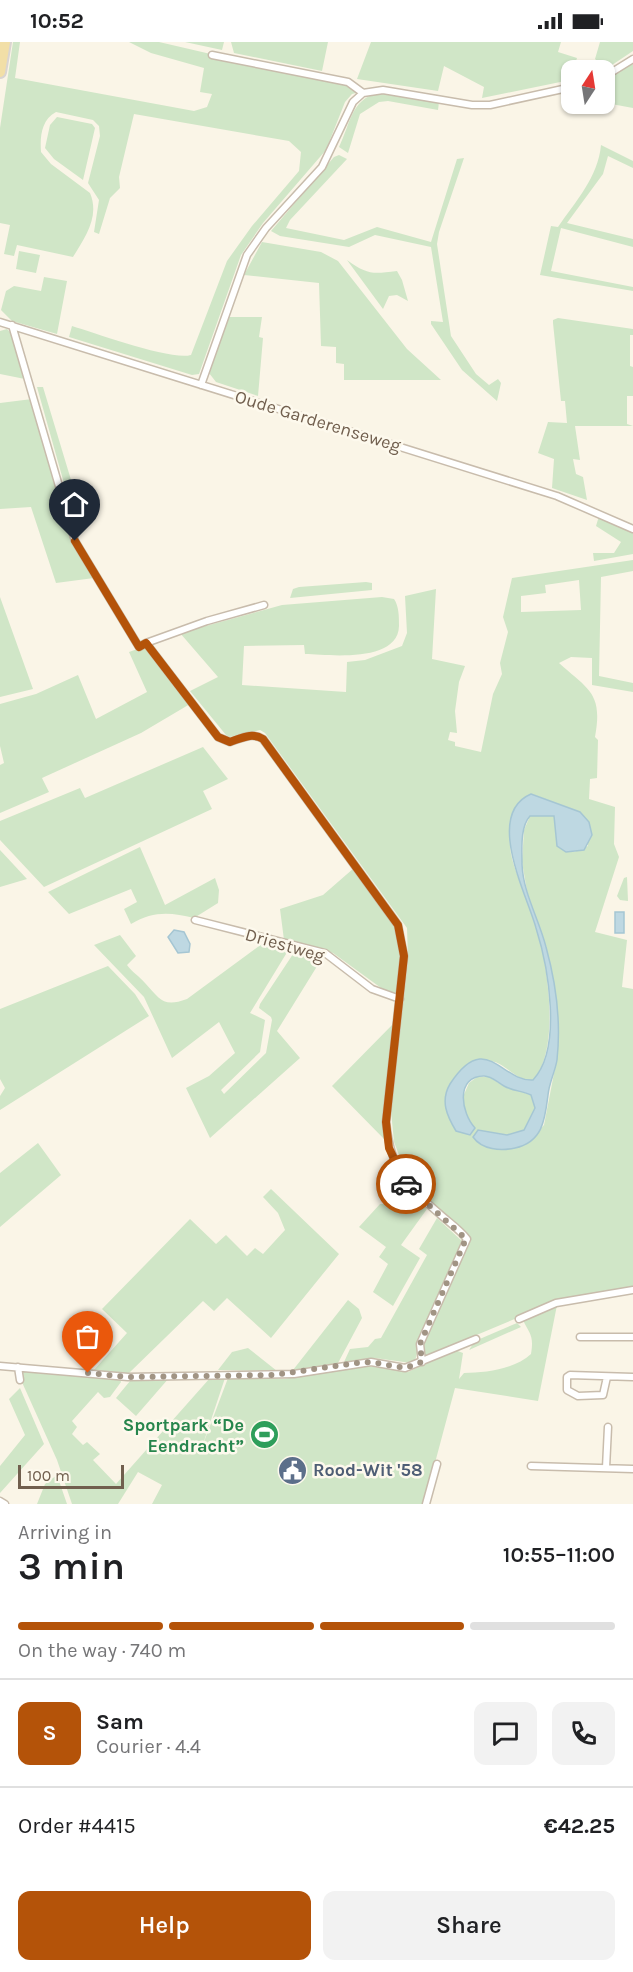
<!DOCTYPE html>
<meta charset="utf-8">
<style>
body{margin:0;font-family:Karla,sans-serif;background:#f2f2f2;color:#202124;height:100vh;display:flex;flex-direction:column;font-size:22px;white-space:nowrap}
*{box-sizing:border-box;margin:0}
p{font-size:20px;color:#757577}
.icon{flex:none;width:33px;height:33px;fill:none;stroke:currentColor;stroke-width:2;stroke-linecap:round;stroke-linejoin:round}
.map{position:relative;height:1462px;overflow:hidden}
.sheet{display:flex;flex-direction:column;background:#fff;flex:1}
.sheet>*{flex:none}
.needle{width:39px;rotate:12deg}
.buttons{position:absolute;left:561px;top:18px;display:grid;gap:12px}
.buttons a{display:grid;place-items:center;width:54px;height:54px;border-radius:12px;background:#fff;box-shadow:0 2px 4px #0004;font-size:30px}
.scale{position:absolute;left:18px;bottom:15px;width:106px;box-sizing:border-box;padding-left:6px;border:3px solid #715f4e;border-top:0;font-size:16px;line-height:21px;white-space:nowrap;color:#715f4e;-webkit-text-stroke:4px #fdf9ed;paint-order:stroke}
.pin{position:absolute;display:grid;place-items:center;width:51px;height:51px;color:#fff;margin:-62px -26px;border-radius:50% 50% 50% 0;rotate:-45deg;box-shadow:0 0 6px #0007}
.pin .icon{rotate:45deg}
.courier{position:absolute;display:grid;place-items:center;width:60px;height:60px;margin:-30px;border:4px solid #b45309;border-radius:50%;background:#fff;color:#222;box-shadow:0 2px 8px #0007}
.headline em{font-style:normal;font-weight:600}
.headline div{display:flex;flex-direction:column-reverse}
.headline{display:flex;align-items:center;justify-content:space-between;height:102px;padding:0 18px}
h1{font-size:39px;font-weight:600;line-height:45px}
.bar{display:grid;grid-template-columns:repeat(4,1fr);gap:9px 6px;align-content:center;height:72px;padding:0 18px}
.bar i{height:8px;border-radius:4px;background:#e0e0e0}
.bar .active{background:#b45309}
.bar p{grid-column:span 4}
.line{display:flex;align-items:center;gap:15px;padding:0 18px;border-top:2px solid #e0e0e0}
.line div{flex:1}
.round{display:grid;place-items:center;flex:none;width:63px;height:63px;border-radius:12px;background:#f2f2f2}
.primary-button{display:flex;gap:12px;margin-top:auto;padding:12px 18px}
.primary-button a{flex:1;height:69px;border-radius:12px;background:#b45309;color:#fff;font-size:24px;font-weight:600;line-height:69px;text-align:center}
.primary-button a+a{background:#f2f2f2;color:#202124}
.status{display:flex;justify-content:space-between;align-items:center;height:42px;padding:0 30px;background:#fff;direction:ltr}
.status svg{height:16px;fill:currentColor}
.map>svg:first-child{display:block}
.green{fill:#d0e6c7;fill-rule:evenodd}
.water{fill:#bed8e2;stroke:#a5c6d3;stroke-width:1.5}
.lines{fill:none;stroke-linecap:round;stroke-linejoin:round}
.street-casing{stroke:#c8bcac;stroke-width:9}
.primary-casing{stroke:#dad5d1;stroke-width:14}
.street{stroke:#fff;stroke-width:6}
.primary{stroke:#f2dfa7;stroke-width:10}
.done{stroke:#a19484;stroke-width:6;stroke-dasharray:0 10.8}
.route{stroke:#b45309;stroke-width:8}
.labels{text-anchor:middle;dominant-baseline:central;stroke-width:5;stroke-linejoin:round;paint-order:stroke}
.street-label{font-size:18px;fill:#715f4e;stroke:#fdf9ed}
.leisure-label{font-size:18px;font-weight:bold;fill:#27864d;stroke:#fdf9ed;text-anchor:end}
.service-label{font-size:18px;font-weight:bold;fill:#4e5e75;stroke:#fdf9ed;text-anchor:start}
</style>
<div class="status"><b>10:52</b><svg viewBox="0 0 49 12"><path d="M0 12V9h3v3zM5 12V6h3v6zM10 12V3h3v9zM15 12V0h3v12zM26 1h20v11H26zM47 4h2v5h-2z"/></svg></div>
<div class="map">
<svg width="633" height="1462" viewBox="0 0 633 1462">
<rect width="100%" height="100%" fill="#faf5e7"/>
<path class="green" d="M13 0H20L15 36 194 69 207 65 212 52 200 50 204 26 151 11 129 0H159L353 45 356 51 352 52 345 60 326 108 263 181 241 213 199 332 192 333 69 295 72 284C95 291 172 319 191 313L227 219 252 184 299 129 301 110 289 99 134 72 119 135 120 146 110 156 99 192 94 190 99 158 88 141 100 94 99 84 93 78 56 70C41 78 40 95 41 110L51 122 90 151C100 175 85 195 73 215L17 203 14 214 4 212 10 183 0 181V86Z
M185 0H224L222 8Z
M231 0H328L322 29 234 11Z
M371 0H561L558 10 577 16 570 38 482 56 484 45 444 24 438 49 357 37Z
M600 0H633V9L606 27 595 17Z
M633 22V66L606 61 609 35Z
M378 51 439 60 438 68 388 59 379 60 360 72 348 111 339 105C350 83 351 57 378 51Z
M57 75 92 82 95 86 83 138 54 117 45 106 50 83Z
M601 103 633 119V126L608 114 603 132 567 181 633 197V205L561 186 551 229 633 245V249L540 233 551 184 558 185C576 159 598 135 601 103Z
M339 113 347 117 290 178 286 186 344 198 377 185 431 200 457 117 464 116 439 190 437 202 451 294 476 332 489 343 498 337 501 341 497 359 462 328 431 282V279L443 280 431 205 375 193 349 205 280 194 271 189 334 115Z
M262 200 321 210 338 219 407 307 441 338H344V322L336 321V305L321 304 319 241 244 233Z
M19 209 40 213 36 231 16 227Z
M347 218C368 233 372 232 397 229L402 238 408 259 397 253 389 254 383 267Z
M44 235 67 239 57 292 12 279 1 268 6 249 14 244 41 249Z
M228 275H262L259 295 263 296 258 354 216 340 209 331Z
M558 276 633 287V293H630V324L633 325V354H627V382L633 384H575L580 418 573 417 576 432 583 435 587 458 552 446 554 417 538 411 548 380 567 381 565 359H561L553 281V278Z
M7 287 10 290 25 337 0 332V289Z
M37 345H43L84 481 76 484Z
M32 357 74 501 94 536 56 541 31 465 0 467V361Z
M599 474 633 490V512L594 519 593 511H614L621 500 596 484Z
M633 518V529L601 535 599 634 633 641V650L592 643V616L571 615 559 621C589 648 603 651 595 695L598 698 597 736 590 737 589 757 615 765 614 802 619 815 595 890 627 898 622 945 633 947V1244L548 1263 424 1315 423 1304 471 1198 468 1193 410 1142 394 1100 391 1069 408 918 407 886 265 691 260 688 230 695 226 693 190 649 218 635 180 591 282 563 382 555 394 557C399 564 399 575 399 584 398 621 330 613 305 612L304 603 244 604 242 643 346 650 347 620 365 618 402 604 407 591 405 554 436 547 432 617 465 624 459 640 455 669 457 691 450 690 448 698 455 700V704L481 710 493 652 502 632 500 621 508 590 503 575 512 536ZM579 538 581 568 521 570V554L546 551 545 543ZM532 752 580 770 588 804 574 810 559 805 554 774H530L524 788 522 820 527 849 550 921 557 970 556 1021 544 1083 525 1103 508 1107 484 1104 478 1088 507 1093 524 1088 535 1066 531 1053 502 1043 489 1035H477L469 1041 462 1057 465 1075 474 1086 456 1089C442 1067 443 1032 473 1023 479 1021 485 1018 491 1019 508 1022 514 1039 533 1038 564 1004 545 899 528 860 522 845 514 827 511 812 508 791 509 761 532 752Z
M366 540 372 541V548L290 556 293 547 299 545Z
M0 555 33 647 0 655Z
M146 604 190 662 141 691 42 736 49 750 0 771V723L4 721 0 704V662L36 652 78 633 96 677 147 650 129 610Z
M203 705 228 737 203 749 212 767 44 845 0 798V779L80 746 85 756Z
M140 805 165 863 215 836 219 848 218 861 194 876C170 870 153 869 131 882L124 867 137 860 131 847 69 872 48 850Z
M0 808 27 837 0 845Z
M354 826 400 890 402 909 396 953 388 951 333 911 284 898 280 867 323 853Z
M627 835 628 859 620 858 617 854 624 836Z
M120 893 136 914 127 923C132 930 139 934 145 941 160 957 163 966 187 957L266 899 286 904V912L250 971 265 978 260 1010 221 1048 224 1052 266 1011 272 978 271 975 259 966 260 962 297 906 324 913 277 989 300 1016 210 1096 186 1046 209 1034 235 1011 219 980 172 1016 144 955 94 903Z
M108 924 135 952 149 974 0 1068V1054L5 1046 0 1037V967Z
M394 981 384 1068 385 1098 332 1044Z
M38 1101 61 1133 0 1185V1131Z
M271 1147 339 1212 271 1296 227 1256 214 1269 203 1259 128 1332 93 1329 127 1291 102 1267 190 1177 216 1202 226 1193 247 1214 255 1206 263 1212 285 1188 278 1171 263 1155Z
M407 1150 427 1167 401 1203 420 1216 393 1264 373 1250 388 1222 379 1215 386 1205 359 1185 380 1162H398Z
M437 1176 463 1200 424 1284 415 1319 411 1321 375 1316 344 1320 350 1307 368 1305 375 1297 381 1296 427 1213 419 1207Z
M348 1258 359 1267 362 1276 338 1321 293 1328Z
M557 1263 538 1359 455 1346 424 1462H152L162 1443 138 1430 118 1462H72L57 1418 21 1338 22 1329 120 1337 121 1340 110 1355 104 1356 98 1350 72 1379 77 1385 72 1392 83 1403 87 1400 100 1412 93 1418 116 1442 210 1336H225L202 1405 228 1336 283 1337 367 1324 408 1330 455 1308 463 1311 459 1337 464 1331C486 1331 515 1327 531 1312 534 1293 530 1293 523 1278Z
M517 1281 521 1285 469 1308 475 1299Z
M248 1306 277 1329 218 1328 232 1310Z
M169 1336 136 1374 116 1356 130 1339Z
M20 1346 44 1402 0 1451V1424L25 1393 9 1357Z
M57 1433 67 1462H37L45 1442Z"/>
<path class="water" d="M531 752 580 770 589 780 592 793 584 808 566 810 557 804 554 774H530C520 785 522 807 522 822 523 851 539 877 546 905 556 941 561 981 557 1018 555 1030 549 1041 548 1053 545 1077 543 1100 515 1106 501 1109 482 1108 473 1095L478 1088 507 1093 524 1088 535 1066 531 1053C523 1049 513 1049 504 1044 498 1041 492 1034 484 1034 455 1034 461 1071 475 1086L470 1093 456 1089C447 1074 440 1059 450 1042 486 987 501 1040 533 1038 563 1006 548 924 536 886 527 853 484 772 531 752Z
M615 870H624V891H615Z
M174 888 184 890 190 902 189 910 178 911 168 895Z"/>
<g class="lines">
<defs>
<path id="street" d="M212 13 348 40 363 51
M604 35 633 17
M0 280 557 454 633 487
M12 283 75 499 139 605 146 601 218 695 230 700C242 696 252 690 263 697L398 883 404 914 386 1080C391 1130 406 1143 442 1174 450 1181 460 1188 467 1197L420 1302 422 1320
M201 343 247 213 266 186 322 125 353 60 363 51 383 48 472 63H490L572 45
M146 601 207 579 264 563
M195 878 325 911 372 947 400 957
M519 1277 556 1261 633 1248
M580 1295H633
M0 1324 128 1335 294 1332 371 1320 405 1326 476 1297
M18 1325 20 1338
M607 1335 603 1353 578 1354 567 1348V1335L570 1333 633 1335
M531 1424 633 1427
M606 1426 608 1385
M0 1459 5 1462
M426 1462 437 1422"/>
<path id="primary" d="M0 30 5 0"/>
</defs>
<use href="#street" class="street-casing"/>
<use href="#primary" class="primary-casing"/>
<use href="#street" class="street"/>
<use href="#primary" class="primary"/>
</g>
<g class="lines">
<path class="done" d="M88 1331 128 1335 274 1333 356 1321 371 1320 405 1326 422 1320 420 1302 466 1197 406 1142"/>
<path class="route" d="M75 499 139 605 146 601 218 695 230 700C242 696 252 690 263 697L398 883 404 914 386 1080 389 1106 406 1142"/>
</g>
<defs>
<symbol id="stadium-disc" viewBox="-11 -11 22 22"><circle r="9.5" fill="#2e9e5b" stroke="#fdf9ed"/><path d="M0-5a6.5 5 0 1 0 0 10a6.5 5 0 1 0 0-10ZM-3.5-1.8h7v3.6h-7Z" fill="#fff"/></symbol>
<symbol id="civic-disc" viewBox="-11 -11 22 22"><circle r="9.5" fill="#5c6f8a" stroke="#fdf9ed"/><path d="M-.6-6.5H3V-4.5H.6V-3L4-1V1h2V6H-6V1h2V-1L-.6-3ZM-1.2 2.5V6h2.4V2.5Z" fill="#fff"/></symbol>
</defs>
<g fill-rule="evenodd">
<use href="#stadium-disc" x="248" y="1376" width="33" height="33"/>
<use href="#civic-disc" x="276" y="1412" width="33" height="33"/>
</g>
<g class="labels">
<g class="street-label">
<text transform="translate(318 379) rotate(17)">Oude Garderenseweg</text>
<text transform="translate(285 903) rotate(16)">Driestweg</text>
</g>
<g class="leisure-label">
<text x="244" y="1383">Sportpark “De<tspan x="244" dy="21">Eendracht”</tspan></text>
</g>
<g class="service-label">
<text x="313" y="1428">Rood-Wit '58</text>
</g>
</g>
</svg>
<div class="buttons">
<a><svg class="needle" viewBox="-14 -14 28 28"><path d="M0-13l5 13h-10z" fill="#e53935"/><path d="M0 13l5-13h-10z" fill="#757577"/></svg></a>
</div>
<div class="scale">100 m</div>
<div class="pin" style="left:88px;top:1331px;background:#ea580c"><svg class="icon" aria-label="bag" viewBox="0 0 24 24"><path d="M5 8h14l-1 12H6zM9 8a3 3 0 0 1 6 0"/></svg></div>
<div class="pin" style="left:75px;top:499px;background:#1f2937"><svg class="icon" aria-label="home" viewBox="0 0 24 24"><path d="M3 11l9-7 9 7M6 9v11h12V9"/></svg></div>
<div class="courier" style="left:406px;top:1142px"><svg class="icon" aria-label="car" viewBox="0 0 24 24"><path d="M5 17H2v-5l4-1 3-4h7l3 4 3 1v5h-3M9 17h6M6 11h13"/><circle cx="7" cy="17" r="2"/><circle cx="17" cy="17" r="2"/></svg></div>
</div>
<section class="sheet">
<div class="headline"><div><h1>3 min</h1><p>Arriving in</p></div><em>10:55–11:00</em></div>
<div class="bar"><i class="active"></i><i class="active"></i><i class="active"></i><i></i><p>On the way · 740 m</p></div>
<div class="line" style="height:108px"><b class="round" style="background:#b45309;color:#fff">S</b><div><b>Sam</b><p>Courier · 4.4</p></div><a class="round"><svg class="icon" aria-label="chat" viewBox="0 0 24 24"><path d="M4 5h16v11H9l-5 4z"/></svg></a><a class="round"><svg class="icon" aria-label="phone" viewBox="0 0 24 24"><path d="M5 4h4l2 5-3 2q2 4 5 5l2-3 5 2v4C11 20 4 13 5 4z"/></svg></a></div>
<div class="line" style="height:78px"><div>Order #4415</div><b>€42.25</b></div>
<div class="primary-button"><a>Help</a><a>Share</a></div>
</section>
